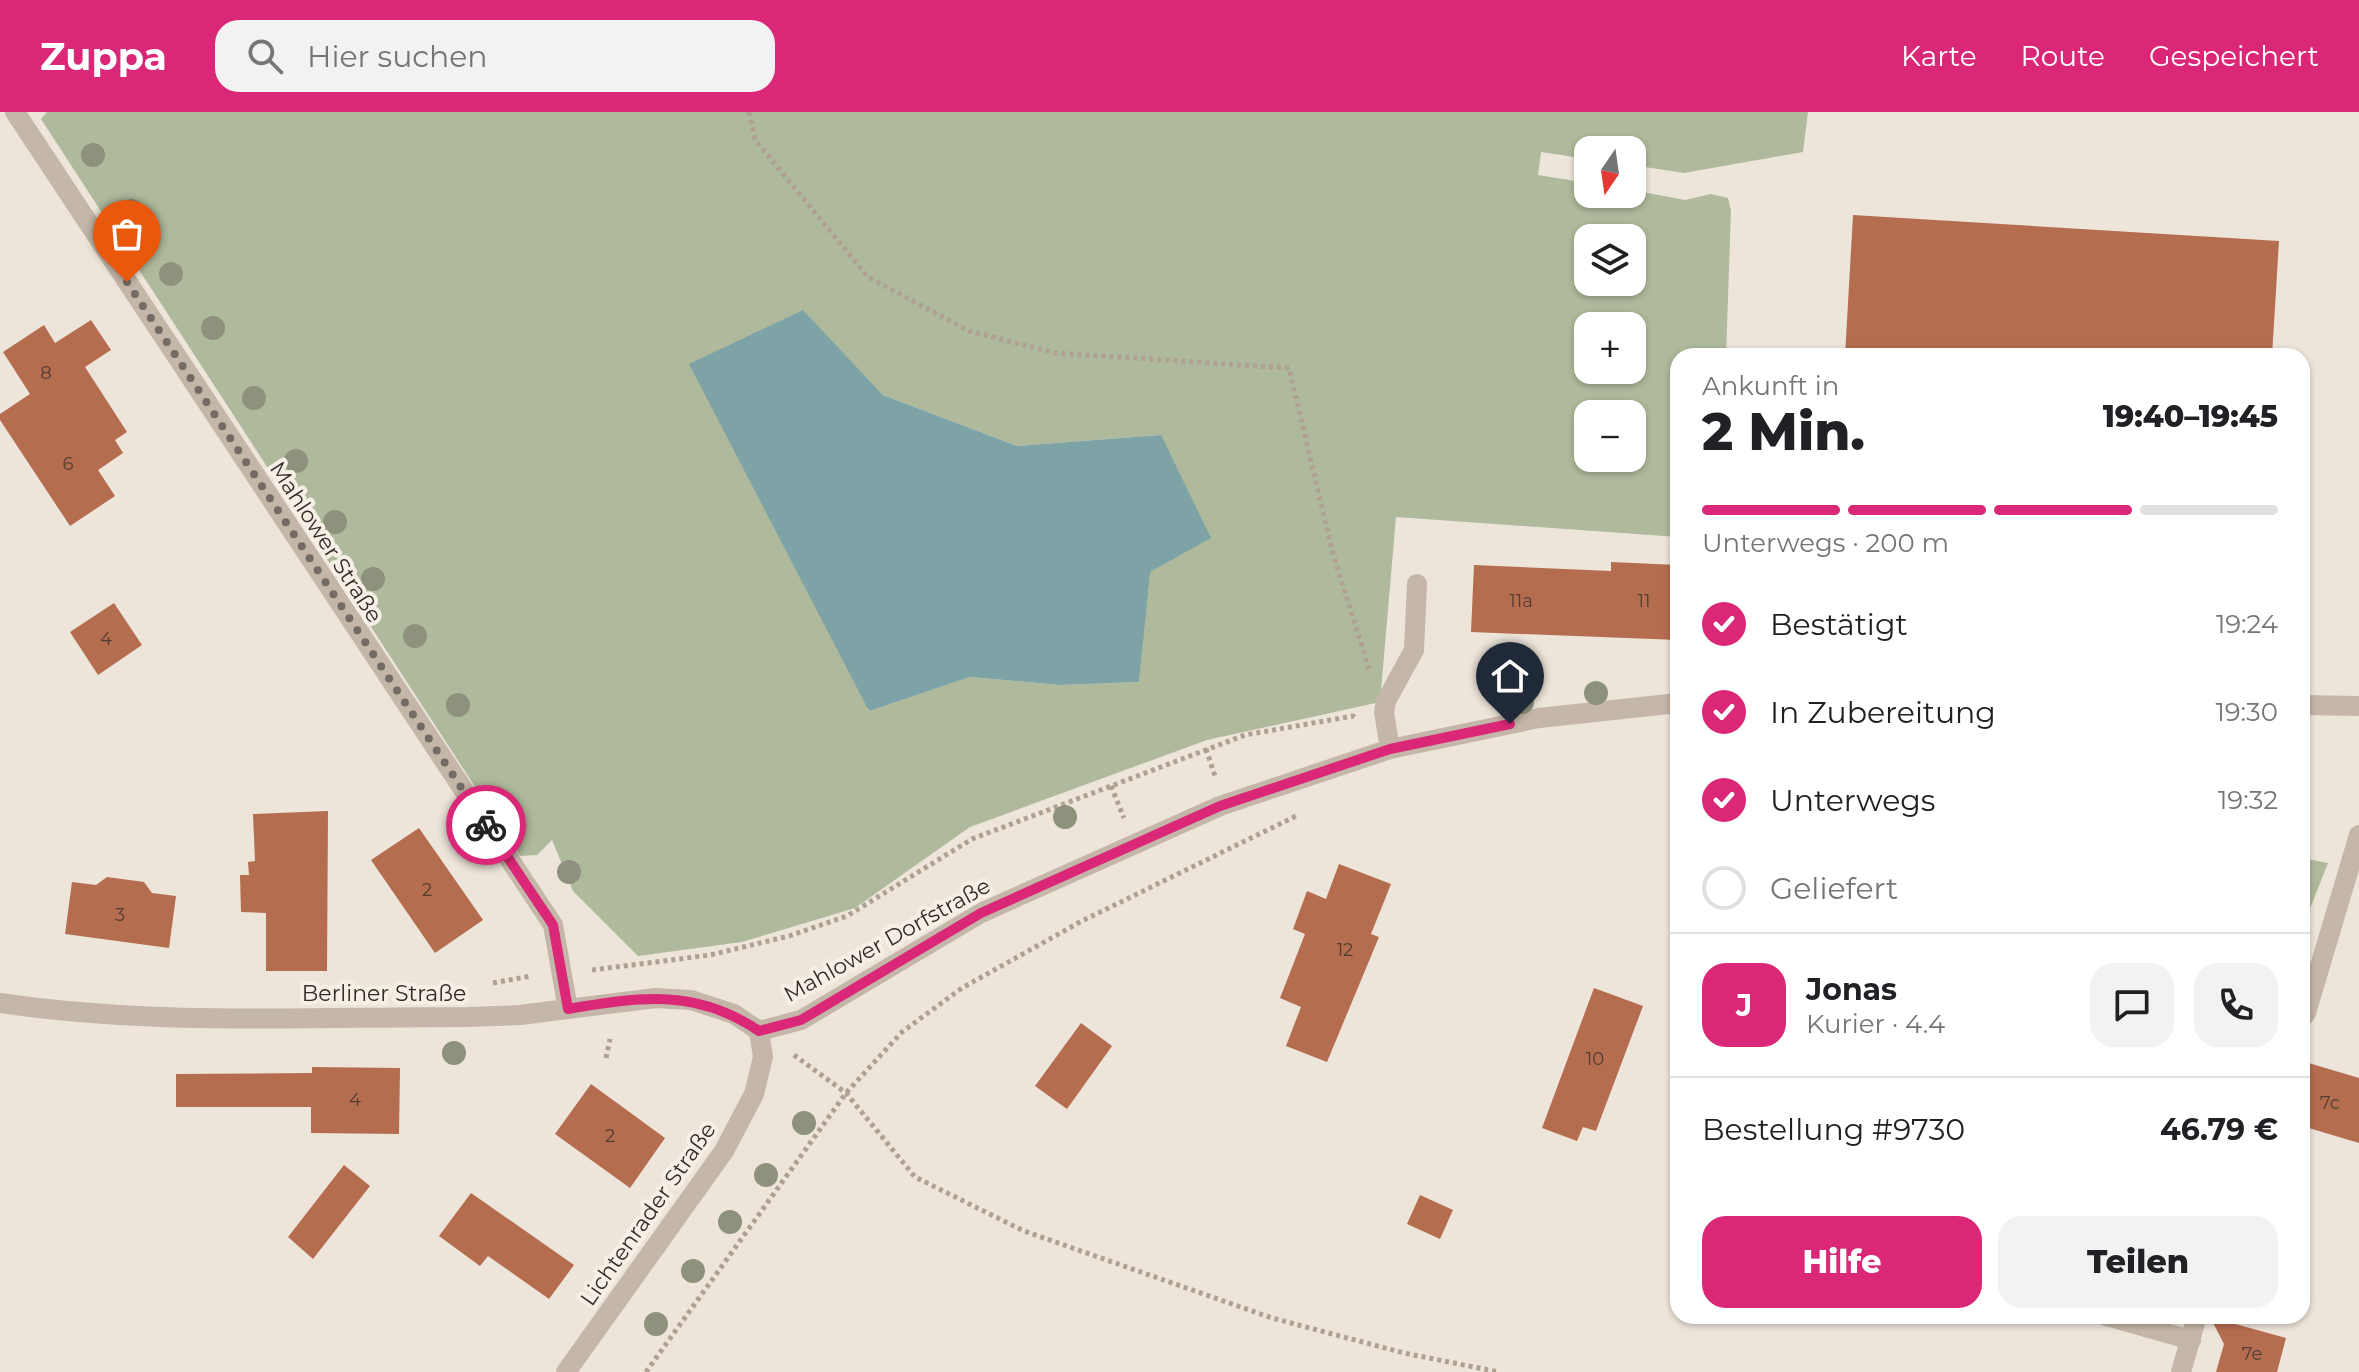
<!DOCTYPE html>
<html lang="de">
<meta charset="utf-8">
<style>
body{margin:0;font-family:Montserrat,sans-serif;background:#f2f2f2;color:#202124;height:100vh;display:flex;flex-direction:column;font-size:30px;white-space:nowrap}
*{box-sizing:border-box;margin:0}
p{font-size:26px;color:#757577}
.icon{flex:none;width:44px;height:44px;fill:none;stroke:currentColor;stroke-width:2;stroke-linecap:round;stroke-linejoin:round}
.map{position:relative;flex:1;overflow:hidden}
.drawer{position:absolute;left:1670px;top:236px;width:640px;height:976px;display:flex;flex-direction:column;background:#fff;border-radius:24px;box-shadow:0 2px 6px #0004}
.drawer>*{flex:none}
.needle{width:52px;rotate:193deg}
.tools{position:absolute;left:1574px;top:24px;display:grid;gap:16px}
.tools a{display:grid;place-items:center;width:72px;height:72px;border-radius:16px;background:#fff;box-shadow:0 2px 6px #0004;font-size:40px}
.pin{position:absolute;display:grid;place-items:center;width:68px;height:68px;color:#fff;margin:-82px -34px;border-radius:50% 50% 50% 0;rotate:-45deg;box-shadow:0 0 8px #0007}
.pin .icon{rotate:45deg}
.courier{position:absolute;display:grid;place-items:center;width:80px;height:80px;margin:-40px;border:6px solid #db2777;border-radius:50%;background:#fff;color:#222;box-shadow:0 2px 10px #0007}
.headline em{font-style:normal;font-weight:800}
.headline div{display:flex;flex-direction:column-reverse}
.headline{display:flex;align-items:center;justify-content:space-between;height:136px;padding:0 32px}
h1{font-size:52px;font-weight:800;line-height:60px}
.bar{display:grid;grid-template-columns:repeat(4,1fr);gap:12px 8px;align-content:center;height:96px;padding:0 32px}
.bar i{height:10px;border-radius:6px;background:#e0e0e0}
.bar .on{background:#db2777}
.bar p{grid-column:span 4}
.line{display:flex;align-items:center;gap:20px;padding:0 32px;border-top:2px solid #e0e0e0}
.line div{flex:1}
.round{display:grid;place-items:center;flex:none;width:84px;height:84px;border-radius:24px;background:#f2f2f2}
ol{padding:0 32px;list-style:none}
li{display:flex;align-items:center;gap:24px;height:88px}
li p{margin-inline-start:auto}
li .icon{padding:8px;border-radius:50%;background:#db2777;color:#fff;stroke-width:4}
li:last-child{color:#757577}
li i{width:44px;height:44px;border:4px solid #e0e0e0;border-radius:50%}
.primary-button{display:flex;gap:16px;margin-top:auto;padding:16px 32px}
.primary-button a{flex:1;height:92px;border-radius:24px;background:#db2777;color:#fff;font-size:32px;font-weight:800;line-height:92px;text-align:center}
.primary-button a+a{background:#f2f2f2;color:#202124}
header{display:flex;align-items:center;gap:48px;box-sizing:border-box;height:112px;padding:0 40px;background:#db2777;color:#fff}
header strong{font-size:38px}
nav{display:flex;gap:44px;margin-inline-start:auto;font-size:28px}
.search{width:560px;height:72px;background:#f2f2f2;display:flex;align-items:center;gap:20px;box-sizing:border-box;padding:0 28px;border-radius:24px;color:#757577;font-size:30px}
.map>svg:first-child{display:block}
.green{fill:#afba9c;fill-rule:evenodd}
.water{fill:#7da3a7}
.building{fill:#b56d50}
.lines{fill:none;stroke-linecap:round;stroke-linejoin:round}
.path{stroke:#afa092;stroke-width:5;stroke-dasharray:4 4;stroke-linecap:butt}
.service{stroke:#c4b6a8;stroke-width:20}
.minor{stroke:#c4b6a8;stroke-width:20}
.tree{fill:#8e917b}
.done{stroke:#736c66;stroke-width:8;stroke-dasharray:0 14.4}
.route{stroke:#db2777;stroke-width:10}
.labels{text-anchor:middle;dominant-baseline:central;stroke-width:8;stroke-linejoin:round;paint-order:stroke}
.number-label{font-size:18px;fill:#533c31}
.street-label{font-size:22px;fill:#322b27;stroke:#f6efe5}
</style>
<header>
<strong>Zuppa</strong>
<div class="search"><svg class="icon" aria-label="search" viewBox="0 0 24 24"><circle cx="10" cy="10" r="6"/><path d="M15 15l6 6"/></svg>Hier suchen</div>
<nav><a>Karte</a><a>Route</a><a>Gespeichert</a></nav>
</header>
<div class="map">
<svg width="2359" height="1260" viewBox="0 0 2359 1260">
<rect width="100%" height="100%" fill="#ede5da"/>
<path class="green" d="M47 0H1808L1803 40 1684 61 1632 53V38H1588V47L1541 40 1538 63 1588 71V82H1632V78L1685 88 1711 82 1728 86 1731 99 1726 244H1678V425L1396 405 1380 590 1207 628 970 715 855 796 742 830 638 844 573 779 552 728 537 743 520 744 41 7ZM1588 126H1632V170H1588ZM803 199 883 283 1017 334 1161 323 1139 570 1060 573 970 565 868 599ZM1588 214H1632V258H1588ZM1588 302H1632V346H1588Z
M2302 746 2328 751 2302 817Z"/>
<path class="water" d="M803 198 883 283 1017 334 1161 323 1211 426 1150 460 1139 570 1060 573 970 565 869 599 689 252Z"/>
<path class="building" d="M1853 103 2279 129 2272 244H1845Z
M91 208 111 238 85 255 127 320 115 328 123 341 98 358 115 384 70 414 0 308V302L30 282 3 240 44 213 55 231Z
M1611 450 1678 453V528L1471 520 1474 453 1611 459Z
M114 491 142 533 98 563 70 520Z
M328 699 327 859H266V801L241 800 240 763H249L248 750 255 749 253 702Z
M419 716 483 808 435 841 371 748Z
M1339 752 1391 772 1371 822 1379 825 1327 950 1286 934 1301 895 1280 886 1305 822 1293 817 1307 779 1326 787Z
M107 765 144 770 152 781 176 784 169 836 65 822 72 770 96 773Z
M1594 876 1643 894 1596 1019 1583 1015 1577 1029 1542 1016Z
M1081 911 1112 934 1067 997 1035 974Z
M2302 949 2359 966V1031L2302 1014Z
M312 955 400 956 399 1022 311 1021V995H176V962L312 961Z
M591 972 665 1026 630 1076 555 1022Z
M344 1053 370 1074 313 1147 288 1125Z
M471 1081 574 1153 549 1187 488 1144 480 1154 439 1124Z
M1420 1083 1453 1098 1440 1127 1407 1112Z
M2210 1205 2286 1226 2277 1260H2216L2224 1232Z"/>
<g class="lines">
<path class="path" d="M749 0 755 28 868 165 969 219 1055 241 1289 256 1333 442 1369 557
M1206 637 1216 667
M1111 674 1124 706
M592 858 710 843 789 824 847 804 972 727 1245 623 1353 604 1356 606
M493 871 531 864
M794 943 846 981 915 1065 1024 1119 1272 1206 1404 1241 1499 1260
M606 946 610 927
M646 1260 846 981 902 920 962 876 1080 810 1298 703"/>
<path class="service" d="M1390 637 1384 600 1386 589 1414 538 1417 472
M2106 1204 2191 1228"/>
<path class="minor" d="M15 0 553 813 568 897
M2302 593 2359 594
M0 891C155 914 312 905 468 905L520 903 656 886 691 888 734 902 759 919
M2302 906 2306 901 2359 723
M759 919 801 908 981 801 1220 694 1390 637 1539 606 1678 591
M566 1260 724 1039 754 982 763 945 759 919
M2181 1260 2197 1204"/>
</g>
<g class="tree">
<circle cx="93" cy="43" r="12"/>
<circle cx="131" cy="99" r="12"/>
<circle cx="171" cy="162" r="12"/>
<circle cx="213" cy="216" r="12"/>
<circle cx="254" cy="286" r="12"/>
<circle cx="296" cy="349" r="12"/>
<circle cx="335" cy="410" r="12"/>
<circle cx="373" cy="467" r="12"/>
<circle cx="415" cy="524" r="12"/>
<circle cx="1596" cy="581" r="12"/>
<circle cx="1522" cy="590" r="12"/>
<circle cx="458" cy="593" r="12"/>
<circle cx="1065" cy="705" r="12"/>
<circle cx="569" cy="760" r="12"/>
<circle cx="454" cy="941" r="12"/>
<circle cx="804" cy="1011" r="12"/>
<circle cx="766" cy="1063" r="12"/>
<circle cx="730" cy="1110" r="12"/>
<circle cx="693" cy="1159" r="12"/>
<circle cx="656" cy="1212" r="12"/>
</g>
<g class="lines">
<path class="done" d="M127 170 486 713"/>
<path class="route" d="M486 713 553 813 568 897C640 885 696 876 759 919L801 908 981 801 1220 694 1390 637 1510 612"/>
</g>
<g class="labels">
<g class="number-label">
<text x="46" y="261">8</text>
<text x="68" y="352">6</text>
<text x="1521" y="489">11a</text>
<text x="1644" y="489">11</text>
<text x="106" y="527">4</text>
<text x="427" y="778">2</text>
<text x="120" y="803">3</text>
<text x="1345" y="838">12</text>
<text x="1595" y="947">10</text>
<text x="355" y="988">4</text>
<text x="2330" y="991">7c</text>
<text x="610" y="1024">2</text>
<text x="2252" y="1242">7e</text>
</g>
<g class="street-label">
<text transform="translate(326 430) rotate(57)">Mahlower Straße</text>
<text transform="translate(887 828) rotate(-29)">Mahlower Dorfstraße</text>
<text x="384" y="881">Berliner Straße</text>
<text transform="translate(648 1102) rotate(-55)">Lichtenrader Straße</text>
</g>
</g>
</svg>
<div class="tools">
<a><svg class="needle" viewBox="-14 -14 28 28"><path d="M0-13l5 13h-10z" fill="#e53935"/><path d="M0 13l5-13h-10z" fill="#757577"/></svg></a>
<a><svg class="icon" aria-label="layers" viewBox="0 0 24 24"><path d="M12 4l9 5-9 5-9-5zM3 14l9 5 9-5"/></svg></a>
<a>+</a>
<a>−</a>
</div>
<div class="pin" style="left:127px;top:170px;background:#ea580c"><svg class="icon" aria-label="bag" viewBox="0 0 24 24"><path d="M5 8h14l-1 12H6zM9 8a3 3 0 0 1 6 0"/></svg></div>
<div class="pin" style="left:1510px;top:612px;background:#1f2937"><svg class="icon" aria-label="home" viewBox="0 0 24 24"><path d="M3 11l9-7 9 7M6 9v11h12V9"/></svg></div>
<div class="courier" style="left:486px;top:713px"><svg class="icon" aria-label="bike" viewBox="0 0 24 24"><circle cx="6" cy="16" r="4"/><circle cx="18" cy="16" r="4"/><path d="M6 16l4-8h5l3 8M10 8l3 8H6M13 5h3"/></svg></div>
<section class="drawer">
<div class="headline"><div><h1>2 Min.</h1><p>Ankunft in</p></div><em>19:40–19:45</em></div>
<div class="bar"><i class="on"></i><i class="on"></i><i class="on"></i><i></i><p>Unterwegs · 200 m</p></div>
<ol>
<li><svg class="icon" aria-label="check" viewBox="0 0 24 24"><path d="M5 12l5 5 9-10"/></svg>Bestätigt<p>19:24</p></li>
<li><svg class="icon" aria-label="check" viewBox="0 0 24 24"><path d="M5 12l5 5 9-10"/></svg>In Zubereitung<p>19:30</p></li>
<li><svg class="icon" aria-label="check" viewBox="0 0 24 24"><path d="M5 12l5 5 9-10"/></svg>Unterwegs<p>19:32</p></li>
<li><i></i>Geliefert</li>
</ol>
<div class="line" style="height:144px"><b class="round" style="background:#db2777;color:#fff">J</b><div><b>Jonas</b><p>Kurier · 4.4</p></div><a class="round"><svg class="icon" aria-label="chat" viewBox="0 0 24 24"><path d="M4 5h16v11H9l-5 4z"/></svg></a><a class="round"><svg class="icon" aria-label="phone" viewBox="0 0 24 24"><path d="M5 4h4l2 5-3 2q2 4 5 5l2-3 5 2v4C11 20 4 13 5 4z"/></svg></a></div>
<div class="line" style="height:104px"><div>Bestellung #9730</div><b>46.79 €</b></div>
<div class="primary-button"><a>Hilfe</a><a>Teilen</a></div>
</section>
</div>
